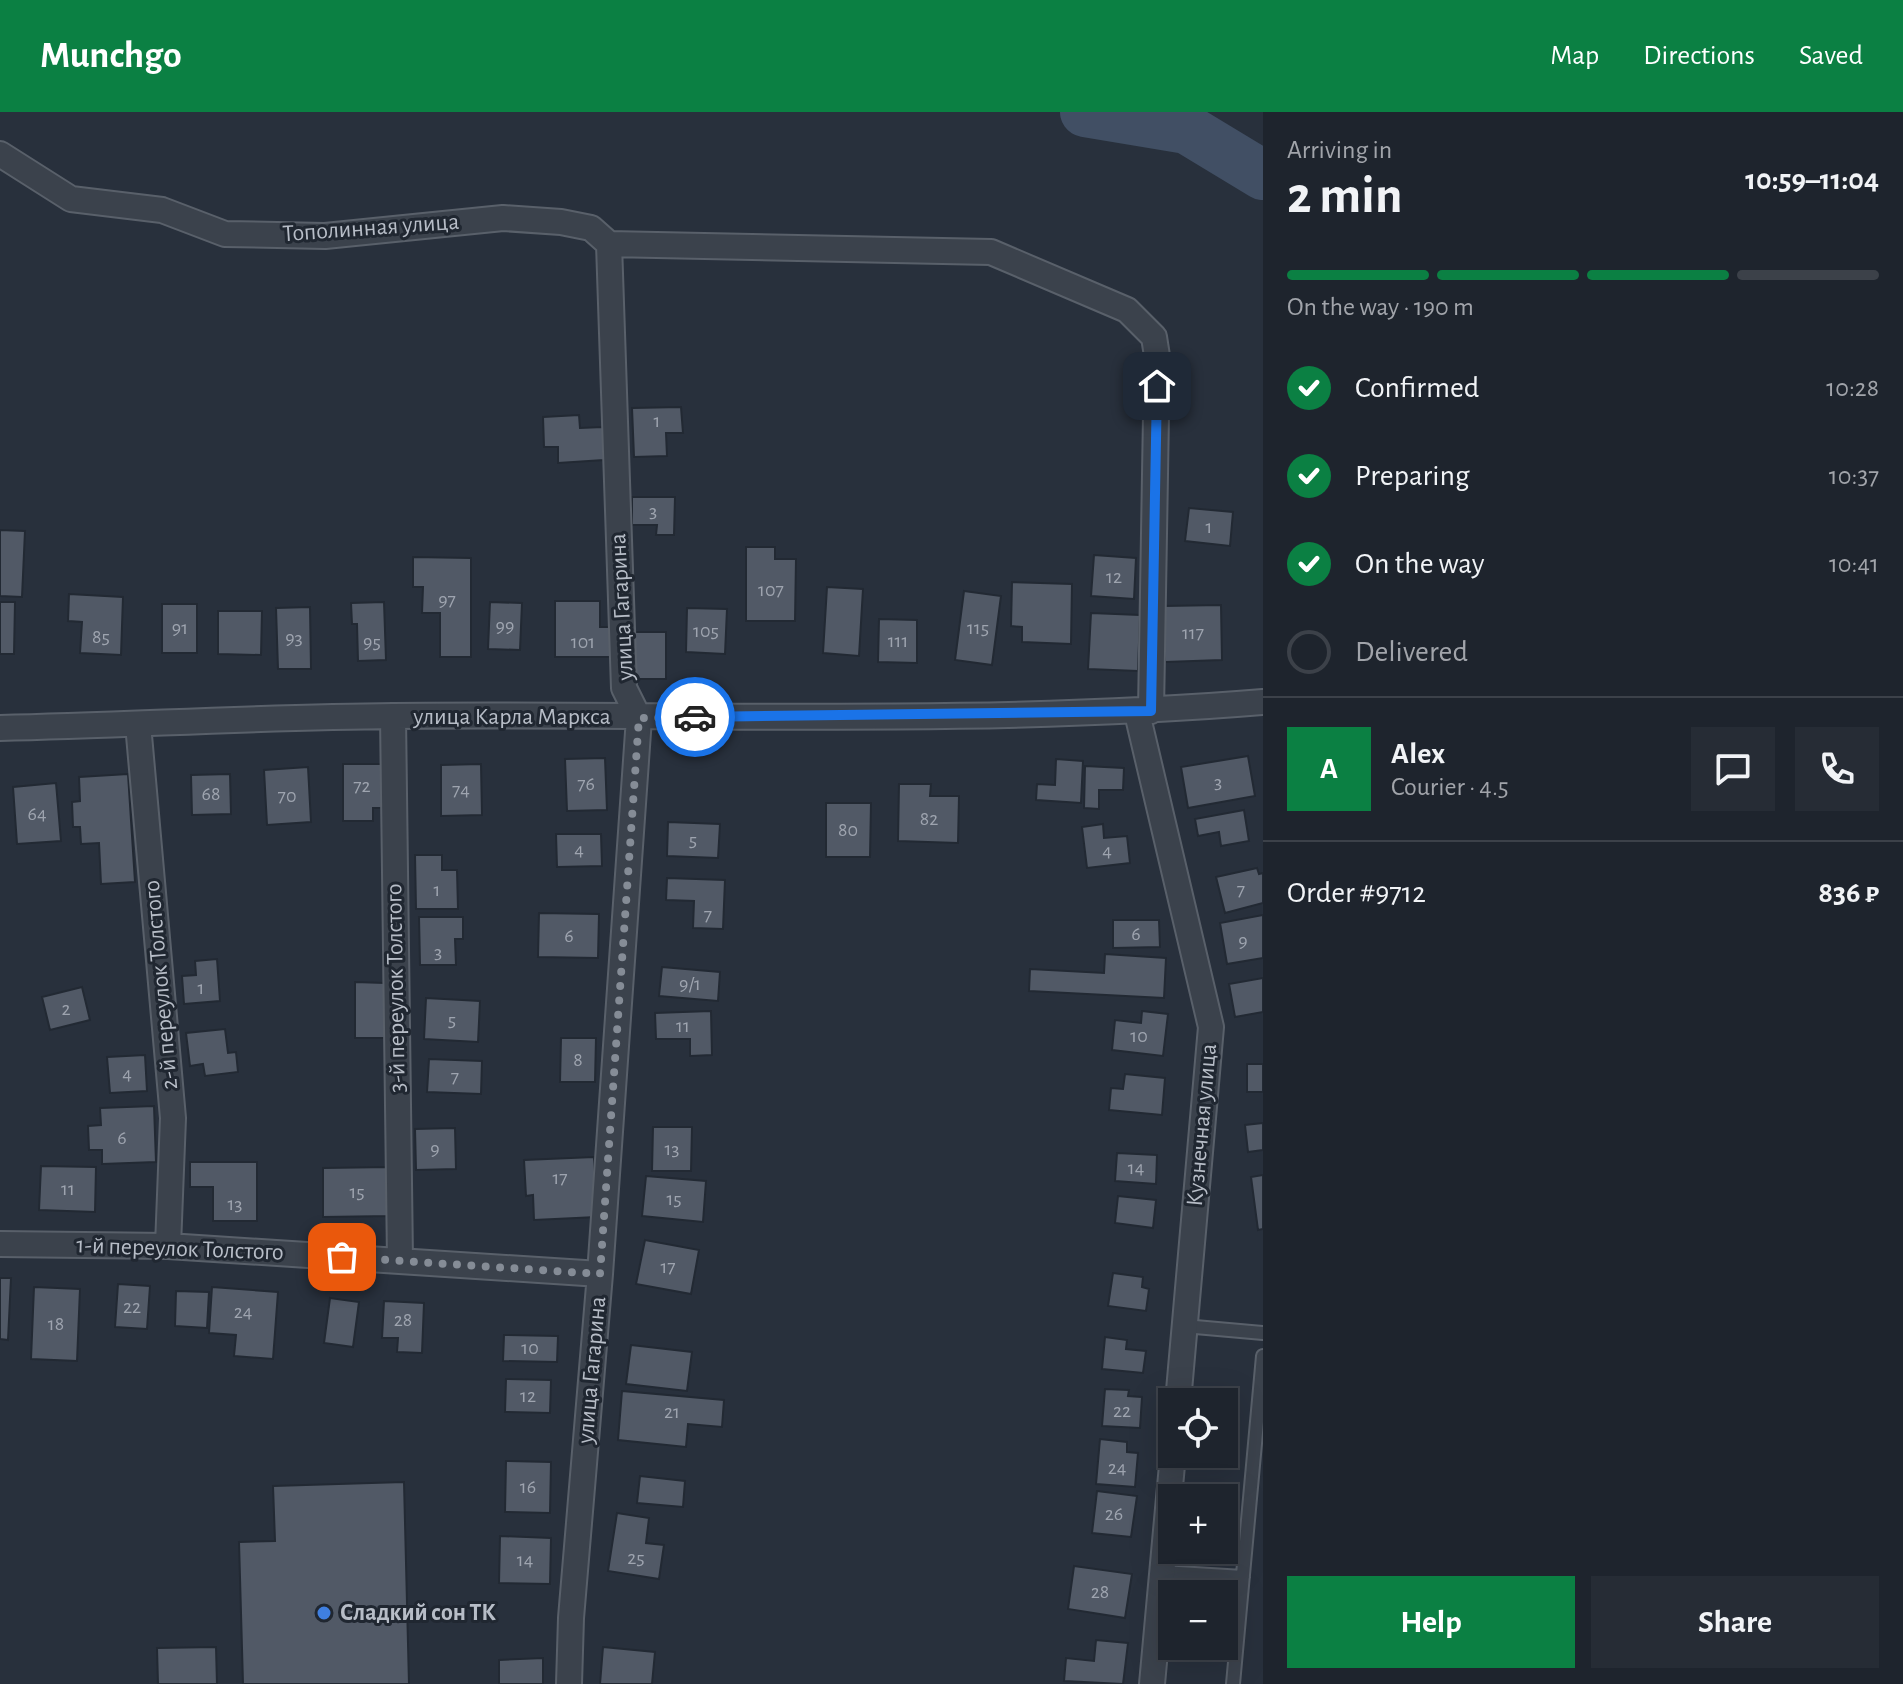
<!DOCTYPE html>
<meta charset="utf-8">
<style>
body{margin:0;font-family:"Alegreya Sans",sans-serif;background:#262c35;color:#f1f3f6;height:100vh;display:flex;flex-direction:column;font-size:30px;white-space:nowrap}
*{box-sizing:border-box;margin:0}
p{font-size:26px;color:#a1a4aa}
.icon{flex:none;width:44px;height:44px;fill:none;stroke:currentColor;stroke-width:2;stroke-linecap:round;stroke-linejoin:round}
.map{position:relative;flex:1;overflow:hidden}
.side{display:flex;flex-direction:column;background:#1e242d;width:640px}
.side>*{flex:none}
.controls{position:absolute;left:1158px;top:1276px;display:grid;gap:16px}
.controls a{display:grid;place-items:center;width:80px;height:80px;border-radius:0px;background:#1e242d;box-shadow:0 8px 32px #0002,0 0 0 2px #3c4149;font-size:40px}
.pin{position:absolute;display:grid;place-items:center;width:68px;height:68px;color:#fff;margin:-34px;border-radius:16px;box-shadow:0 4px 12px #0006}
.courier{position:absolute;display:grid;place-items:center;width:80px;height:80px;margin:-40px;border:6px solid #1a73e8;border-radius:50%;background:#fff;color:#222;box-shadow:0 2px 10px #0007}
.summary em{font-style:normal;font-weight:700}
.summary div{display:flex;flex-direction:column-reverse}
.summary{display:flex;align-items:center;justify-content:space-between;height:136px;padding:0 24px}
h1{font-size:52px;font-weight:700;line-height:60px}
.bar{display:grid;grid-template-columns:repeat(4,1fr);gap:12px 8px;align-content:center;height:96px;padding:0 24px}
.bar i{height:10px;border-radius:6px;background:#3c4149}
.bar .on{background:#0b8043}
.bar p{grid-column:span 4}
.line{display:flex;align-items:center;gap:20px;padding:0 24px;border-top:2px solid #3c4149}
.line div{flex:1}
.round{display:grid;place-items:center;flex:none;width:84px;height:84px;border-radius:0px;background:#262c35}
ol{padding:0 24px;list-style:none}
li{display:flex;align-items:center;gap:24px;height:88px}
li p{margin-inline-start:auto}
li .icon{padding:8px;border-radius:50%;background:#0b8043;color:#fff;stroke-width:4}
li:last-child{color:#a1a4aa}
li i{width:44px;height:44px;border:4px solid #3c4149;border-radius:50%}
.primary-button{display:flex;gap:16px;margin-top:auto;padding:16px 24px}
.primary-button a{flex:1;height:92px;border-radius:0px;background:#0b8043;color:#fff;font-size:32px;font-weight:700;line-height:92px;text-align:center}
.primary-button a+a{background:#262c35;color:#f1f3f6}
header{display:flex;align-items:center;gap:48px;box-sizing:border-box;height:112px;padding:0 40px;background:#0b8043;color:#fff}
header strong{font-size:38px}
nav{display:flex;gap:44px;margin-inline-start:auto;font-size:28px}
main{display:flex;flex:1;min-height:0}
.map>svg:first-child{display:block}
.lines{fill:none;stroke-linecap:round;stroke-linejoin:round}
.river{stroke:#414f64;stroke-width:50}
.building{fill:#515966;stroke:#222933;stroke-width:2}
.service-casing{stroke:#59606a;stroke-width:16}
.minor-casing{stroke:#59606a;stroke-width:28}
.service{stroke:#3b424c;stroke-width:12}
.minor{stroke:#3b424c;stroke-width:24}
.done{stroke:#858c96;stroke-width:8;stroke-dasharray:0 14.4}
.route{stroke:#1a73e8;stroke-width:10}
.shop-dot{fill:#3f7fe0;stroke:#202731;stroke-width:3}
.labels{text-anchor:middle;dominant-baseline:central;stroke-width:6;stroke-linejoin:round;paint-order:stroke}
.number-label{font-size:20px;fill:#9ea4af}
.street-label{font-size:24px;fill:#b7bdc7;stroke:#202731}
.poi-label{font-size:24px;font-weight:bold;fill:#b7bdc7;stroke:#202731;text-anchor:start}
</style>
<header>
<strong>Munchgo</strong>
<nav><a>Map</a><a>Directions</a><a>Saved</a></nav>
</header>
<main>
<div class="map">
<svg width="1263" height="1572" viewBox="0 0 1263 1572">
<rect width="100%" height="100%" fill="#28303c"/>
<g class="lines">
<path class="river" d="M1085 0 1187 17 1263 63"/>
</g>
<path class="building" d="M681 295 683 321H666L667 344 634 345 632 296Z
M579 303 580 316 603 315 604 348 558 351V335H544L543 305Z
M632 385H675L674 423H656L657 413H632Z
M1189 396 1233 400 1230 434 1185 429Z
M0 418 25 419 22 485 0 484Z
M746 435H775V447H796L795 509H746Z
M1094 443 1136 446 1134 487 1091 484Z
M413 445 471 446V545H440V501H422L423 475H413Z
M1012 470 1072 472 1071 532 1022 530V515L1011 514Z
M827 475 863 477 859 544 823 541Z
M964 479 1001 484 992 553 955 548Z
M69 482 123 485 121 543 80 541 82 510 68 509Z
M555 489H600V515H610V545H555Z
M0 490H15L14 542H0Z
M384 490 386 548 358 549 357 512H352L351 491Z
M490 490 522 491 520 538 488 537Z
M162 492H197V541H162Z
M1221 493 1222 548 1165 550 1163 494Z
M310 495 311 557H278L276 496Z
M687 496 727 497 725 542 686 540Z
M218 499H262L261 543 218 542Z
M1091 501 1140 503 1138 559 1088 557Z
M879 507 917 508V551L878 550Z
M632 520H666V567H632Z
M1248 644 1255 684 1188 696 1181 655Z
M605 646 607 698 567 699 565 647Z
M1056 647 1083 649 1081 691 1036 688 1037 672 1055 673Z
M343 652H382V696H373V709H343Z
M481 652 482 703 441 704V653Z
M1085 654 1124 656 1123 678H1099V697L1084 696Z
M308 655 311 710 267 713 264 658Z
M128 662 135 770 101 772 99 731 81 732 80 715H73L72 690 80 689 79 665Z
M230 662 231 702 192 703 191 663Z
M56 671 61 729 17 732 13 675Z
M899 672H931L930 684H959L958 731 898 729Z
M826 691H871L870 745H826Z
M1244 698 1249 729 1221 734 1219 720 1198 724 1195 707Z
M668 710 720 712 718 746 667 744Z
M1103 712 1104 726 1127 724 1130 751 1087 756 1082 715Z
M556 722H601L602 754 557 755Z
M415 743H442V758H457L458 797H416Z
M1257 756 1259 762 1263 761V791L1225 801 1216 765Z
M667 766 725 768 723 817 693 816 694 789 666 788Z
M539 801 599 802 598 846 538 845Z
M1263 803V846L1227 852 1220 811Z
M419 805H463V827H455L456 853H420Z
M1113 808H1159L1160 835 1113 836Z
M1105 842 1166 846 1164 886 1029 879 1030 857 1104 861Z
M217 847 220 889 184 892 182 864 196 863 195 849Z
M662 855 720 860 718 889 659 884Z
M1263 866V900L1235 905 1229 872Z
M355 870 385 871V926H355Z
M82 875 90 908 50 918 42 885Z
M426 886 480 889 478 930 424 927Z
M711 899 712 943 690 944V927H656L655 901Z
M1142 899 1168 902 1163 944 1112 938 1115 908 1141 911Z
M225 917 228 941 236 940 238 960 205 964 203 952 190 954 186 921Z
M561 926H596L595 970H560Z
M145 943 147 979 110 981 107 945Z
M429 947 482 949 481 982 427 980Z
M1247 952H1263V980H1247Z
M1125 962 1165 966 1162 1003 1109 998 1111 976 1123 977Z
M154 994 156 1050 102 1052V1038H89L88 1014 101 1013 100 996Z
M1263 1011V1038L1248 1040 1245 1013Z
M653 1015H692L691 1059H652Z
M455 1016 456 1057 416 1058 415 1017Z
M1117 1041 1157 1043 1156 1072 1115 1069Z
M594 1045 597 1105 534 1108 533 1083 526 1084 524 1048Z
M190 1050H257V1109H213V1075H190Z
M41 1054 96 1055 95 1100 39 1098Z
M390 1055 391 1104 323 1105V1056Z
M1263 1063V1117L1258 1118 1251 1065Z
M646 1064 706 1069 703 1110 642 1104Z
M1118 1084 1156 1088 1153 1116 1115 1111Z
M645 1128 699 1138 691 1182 636 1172Z
M1113 1161 1143 1165 1142 1175 1149 1177 1146 1199 1108 1194Z
M0 1166H11L8 1228 0 1227Z
M118 1172 150 1174 147 1217 115 1215Z
M34 1175 80 1177 77 1249 31 1247Z
M212 1175 278 1180 273 1247 234 1244 236 1223 209 1221Z
M176 1179 209 1180 207 1216 175 1214Z
M330 1186 359 1190 353 1235 324 1231Z
M384 1189 424 1191 422 1241 397 1240 398 1226H382Z
M504 1223 558 1224 557 1250 503 1249Z
M1105 1225 1127 1228 1126 1237 1146 1239 1143 1261 1102 1257Z
M631 1233 692 1240 687 1279 626 1272Z
M506 1267 551 1268 550 1301 505 1300Z
M1105 1277 1129 1278 1128 1284 1142 1285 1140 1316 1102 1314Z
M622 1279 724 1288 722 1315 688 1312 686 1335 618 1328Z
M1100 1327 1127 1330V1340L1138 1341 1135 1375 1096 1372Z
M506 1349 551 1350 550 1401 505 1400Z
M640 1364 685 1369 683 1395 637 1391Z
M404 1370 409 1572H243L239 1430 275 1429 273 1374Z
M1097 1379 1137 1384 1131 1425 1092 1421Z
M617 1401 649 1406 646 1431 664 1433 659 1467 608 1459Z
M500 1424 551 1426 550 1472 499 1471Z
M1074 1454 1132 1462 1125 1506 1068 1497Z
M1096 1528 1128 1531 1123 1572 1064 1569 1066 1546 1094 1549Z
M216 1535 217 1572H158L157 1536Z
M603 1535 655 1540 652 1572H600Z
M543 1546V1572H499V1548Z"/>
<g class="lines">
<defs>
<path id="service" d="M1184 1214 1263 1221
M1162 1460 1243 1465
M1233 1572 1263 1244"/>
<path id="minor" d="M0 42 71 87 162 98 225 122 325 124 503 106 561 110 591 116 609 132
M609 132 991 140 1127 198 1154 225 1157 244 1151 599
M1137 601 1211 915 1178 1290
M393 604 400 1148
M138 612 173 1006 168 1134
M0 616C131 613 262 605 394 604 683 601 974 614 1263 590
M0 1132 168 1134 600 1162
M569 1572 571 1506 600 1162 639 606 624 576 609 132
M1152 1572 1173 1342"/>
</defs>
<use href="#service" class="service-casing"/>
<use href="#minor" class="minor-casing"/>
<use href="#service" class="service"/>
<use href="#minor" class="minor"/>
</g>
<g class="lines">
<path class="done" d="M342 1145 600 1162 639 606 695 605"/>
<path class="route" d="M695 605 1151 599 1157 274"/>
</g>
<circle class="shop-dot" cx="324" cy="1501" r="8"/>
<g class="labels">
<g class="number-label">
<text x="657" y="309">1</text>
<text x="653" y="399">3</text>
<text x="1209" y="415">1</text>
<text x="1114" y="465">12</text>
<text x="771" y="478">107</text>
<text x="447" y="488">97</text>
<text x="505" y="514">99</text>
<text x="180" y="516">91</text>
<text x="978" y="516">115</text>
<text x="706" y="519">105</text>
<text x="1193" y="521">117</text>
<text x="101" y="525">85</text>
<text x="294" y="526">93</text>
<text x="898" y="529">111</text>
<text x="372" y="530">95</text>
<text x="583" y="530">101</text>
<text x="1218" y="670">3</text>
<text x="586" y="672">76</text>
<text x="362" y="674">72</text>
<text x="461" y="678">74</text>
<text x="211" y="682">68</text>
<text x="287" y="684">70</text>
<text x="37" y="702">64</text>
<text x="929" y="707">82</text>
<text x="848" y="718">80</text>
<text x="693" y="728">5</text>
<text x="579" y="738">4</text>
<text x="1107" y="739">4</text>
<text x="437" y="778">1</text>
<text x="1241" y="778">7</text>
<text x="708" y="803">7</text>
<text x="1136" y="822">6</text>
<text x="569" y="824">6</text>
<text x="1243" y="829">9</text>
<text x="438" y="840">3</text>
<text x="690" y="872">9/1</text>
<text x="201" y="876">1</text>
<text x="66" y="897">2</text>
<text x="452" y="908">5</text>
<text x="683" y="914">11</text>
<text x="1139" y="924">10</text>
<text x="578" y="948">8</text>
<text x="127" y="962">4</text>
<text x="455" y="965">7</text>
<text x="122" y="1026">6</text>
<text x="435" y="1037">9</text>
<text x="672" y="1037">13</text>
<text x="1136" y="1056">14</text>
<text x="560" y="1066">17</text>
<text x="68" y="1077">11</text>
<text x="357" y="1080">15</text>
<text x="674" y="1087">15</text>
<text x="235" y="1092">13</text>
<text x="668" y="1155">17</text>
<text x="132" y="1195">22</text>
<text x="243" y="1200">24</text>
<text x="403" y="1208">28</text>
<text x="56" y="1212">18</text>
<text x="530" y="1236">10</text>
<text x="528" y="1284">12</text>
<text x="1122" y="1299">22</text>
<text x="672" y="1300">21</text>
<text x="1117" y="1356">24</text>
<text x="528" y="1375">16</text>
<text x="1114" y="1402">26</text>
<text x="636" y="1446">25</text>
<text x="525" y="1448">14</text>
<text x="1100" y="1480">28</text>
</g>
<g class="street-label">
<text transform="translate(371 116) rotate(-4)">Тополинная улица</text>
<text transform="translate(622 495) rotate(-93)">улица Гагарина</text>
<text x="512" y="605">улица Карла Маркса</text>
<text transform="translate(161 873) rotate(-95)">2-й переулок Толстого</text>
<text transform="translate(396 876) rotate(-91)">3-й переулок Толстого</text>
<text transform="translate(1202 1013) rotate(-85)">Кузнечная улица</text>
<text transform="translate(180 1137) rotate(2)">1-й переулок Толстого</text>
<text transform="translate(592 1258) rotate(-85)">улица Гагарина</text>
</g>
<g class="poi-label">
<text x="340" y="1501">Сладкий сон ТК</text>
</g>
</g>
</svg>
<div class="controls">
<a><svg class="icon" aria-label="locate" viewBox="0 0 24 24"><circle cx="12" cy="12" r="6"/><path d="M12 2v4M12 18v4M2 12h4M18 12h4"/></svg></a>
<a>+</a>
<a>−</a>
</div>
<div class="pin" style="left:342px;top:1145px;background:#ea580c"><svg class="icon" aria-label="bag" viewBox="0 0 24 24"><path d="M5 8h14l-1 12H6zM9 8a3 3 0 0 1 6 0"/></svg></div>
<div class="pin" style="left:1157px;top:274px;background:#1f2937"><svg class="icon" aria-label="home" viewBox="0 0 24 24"><path d="M3 11l9-7 9 7M6 9v11h12V9"/></svg></div>
<div class="courier" style="left:695px;top:605px"><svg class="icon" aria-label="car" viewBox="0 0 24 24"><path d="M5 17H2v-5l4-1 3-4h7l3 4 3 1v5h-3M9 17h6M6 11h13"/><circle cx="7" cy="17" r="2"/><circle cx="17" cy="17" r="2"/></svg></div>
</div>
<section class="side">
<div class="summary"><div><h1>2 min</h1><p>Arriving in</p></div><em>10:59–11:04</em></div>
<div class="bar"><i class="on"></i><i class="on"></i><i class="on"></i><i></i><p>On the way · 190 m</p></div>
<ol>
<li><svg class="icon" aria-label="check" viewBox="0 0 24 24"><path d="M5 12l5 5 9-10"/></svg>Confirmed<p>10:28</p></li>
<li><svg class="icon" aria-label="check" viewBox="0 0 24 24"><path d="M5 12l5 5 9-10"/></svg>Preparing<p>10:37</p></li>
<li><svg class="icon" aria-label="check" viewBox="0 0 24 24"><path d="M5 12l5 5 9-10"/></svg>On the way<p>10:41</p></li>
<li><i></i>Delivered</li>
</ol>
<div class="line" style="height:144px"><b class="round" style="background:#0b8043;color:#fff">A</b><div><b>Alex</b><p>Courier · 4.5</p></div><a class="round"><svg class="icon" aria-label="chat" viewBox="0 0 24 24"><path d="M4 5h16v11H9l-5 4z"/></svg></a><a class="round"><svg class="icon" aria-label="phone" viewBox="0 0 24 24"><path d="M5 4h4l2 5-3 2q2 4 5 5l2-3 5 2v4C11 20 4 13 5 4z"/></svg></a></div>
<div class="line" style="height:104px"><div>Order #9712</div><b>836 ₽</b></div>
<div class="primary-button"><a>Help</a><a>Share</a></div>
</section>
</main>
